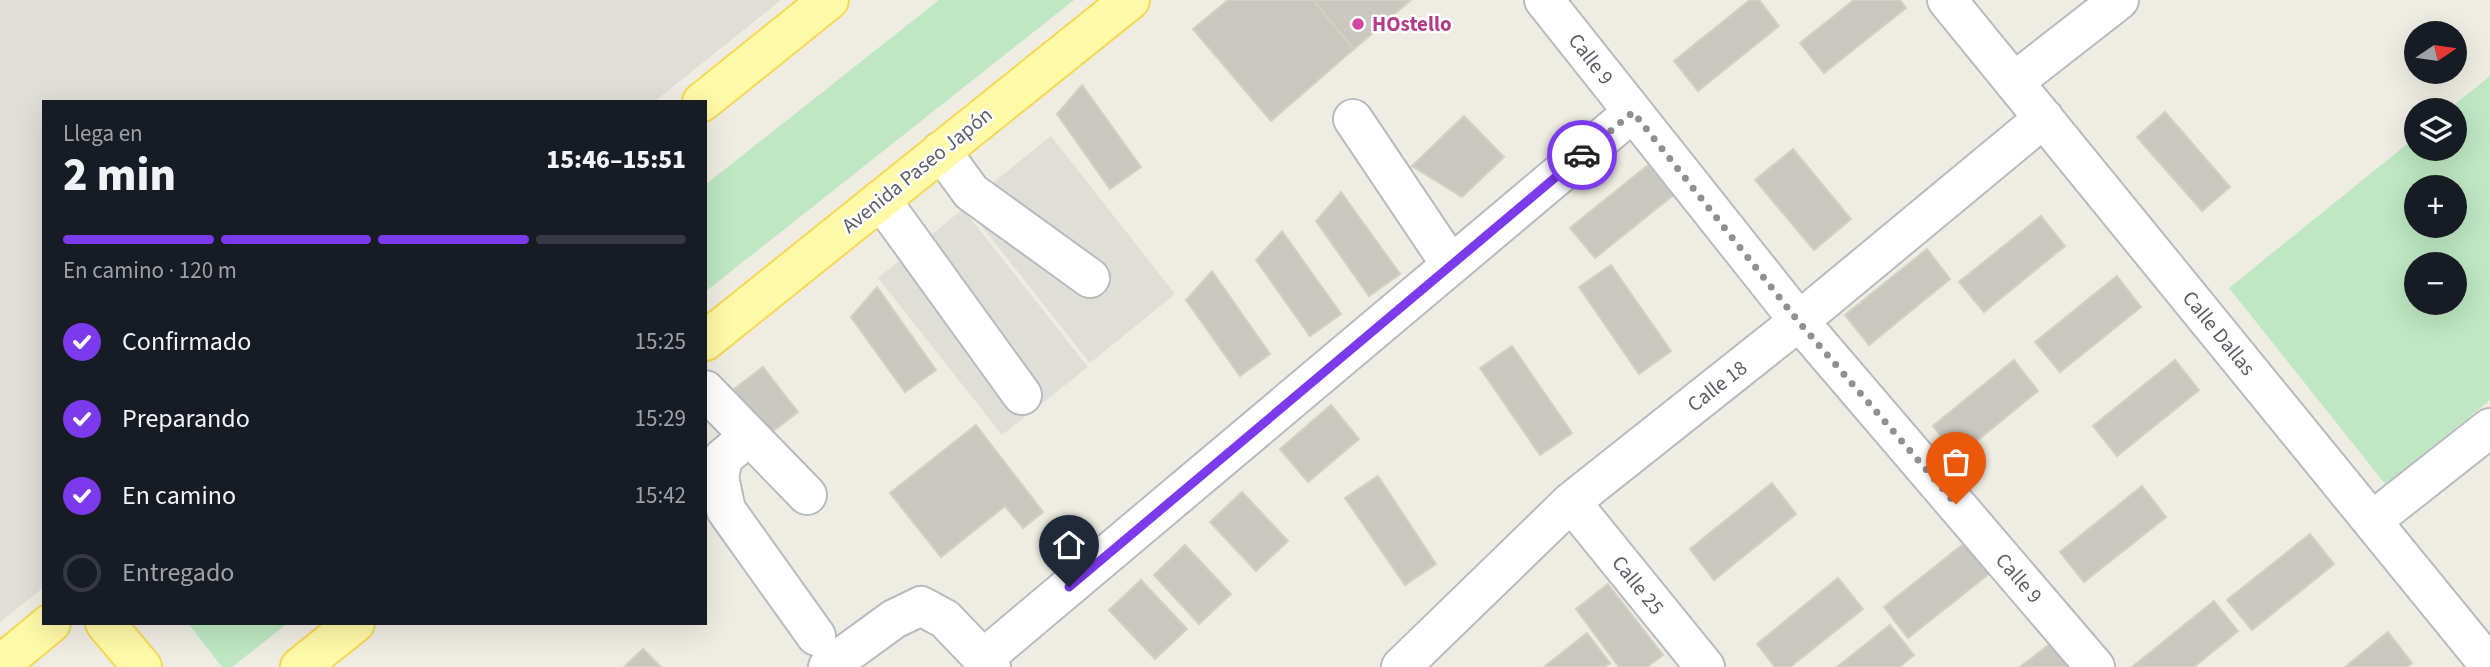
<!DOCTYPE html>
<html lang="es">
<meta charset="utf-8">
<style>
body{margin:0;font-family:"Source Sans 3",sans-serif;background:#20242c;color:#f1f3f6;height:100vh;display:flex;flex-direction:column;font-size:26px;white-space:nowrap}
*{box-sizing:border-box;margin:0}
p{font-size:23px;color:#9ea1a6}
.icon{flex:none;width:38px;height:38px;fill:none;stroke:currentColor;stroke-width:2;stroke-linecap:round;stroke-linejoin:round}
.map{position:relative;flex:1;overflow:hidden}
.drawer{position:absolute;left:42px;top:100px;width:665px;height:525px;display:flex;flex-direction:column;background:#171b24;border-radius:0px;box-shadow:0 7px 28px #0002}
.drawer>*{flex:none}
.needle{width:46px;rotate:77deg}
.controls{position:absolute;left:2404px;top:21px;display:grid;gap:14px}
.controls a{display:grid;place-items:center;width:63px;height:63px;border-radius:50%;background:#171b24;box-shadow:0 7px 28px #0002;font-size:35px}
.pin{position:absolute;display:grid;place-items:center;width:60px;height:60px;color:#fff;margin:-72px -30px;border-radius:50% 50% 50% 0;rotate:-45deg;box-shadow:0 0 7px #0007}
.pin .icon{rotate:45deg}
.courier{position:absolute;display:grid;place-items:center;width:70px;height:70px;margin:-35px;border:5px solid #7c3aed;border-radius:50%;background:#fff;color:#222;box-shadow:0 2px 9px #0007}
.summary em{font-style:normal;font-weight:800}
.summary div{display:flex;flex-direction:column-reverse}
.summary{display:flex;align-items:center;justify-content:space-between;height:119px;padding:0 21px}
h1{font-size:46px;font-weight:800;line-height:52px}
.bar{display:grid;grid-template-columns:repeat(4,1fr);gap:10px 7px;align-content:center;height:84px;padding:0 21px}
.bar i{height:9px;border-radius:5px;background:#363941}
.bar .selected{background:#7c3aed}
.bar p{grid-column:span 4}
ol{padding:0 21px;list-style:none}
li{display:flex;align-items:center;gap:21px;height:77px}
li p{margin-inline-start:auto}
li .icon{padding:7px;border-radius:50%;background:#7c3aed;color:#fff;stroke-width:4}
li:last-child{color:#9ea1a6}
li i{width:38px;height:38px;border:4px solid #363941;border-radius:50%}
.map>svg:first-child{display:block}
.industrial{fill:#dfded7}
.green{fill:#bee7c2;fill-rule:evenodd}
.building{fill:#cac7c0;stroke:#d4cfc1;stroke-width:2}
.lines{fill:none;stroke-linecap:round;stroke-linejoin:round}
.minor-casing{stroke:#b8bac0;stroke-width:42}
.major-casing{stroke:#f7d853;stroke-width:42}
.minor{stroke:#fff;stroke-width:38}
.major{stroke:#fff9a8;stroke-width:38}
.done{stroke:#8f9090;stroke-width:7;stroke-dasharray:0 12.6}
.route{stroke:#7c3aed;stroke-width:9}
.hotel-dot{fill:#d1479c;stroke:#fff;stroke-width:2.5}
.labels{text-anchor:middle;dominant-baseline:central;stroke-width:5;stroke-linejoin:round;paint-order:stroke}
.hotel-label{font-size:21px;font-weight:bold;fill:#b23c85;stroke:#fff;text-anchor:start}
.street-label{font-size:21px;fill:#5b5e64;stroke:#fff}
</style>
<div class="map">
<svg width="2490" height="667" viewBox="0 0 2490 667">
<rect width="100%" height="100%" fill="#efede3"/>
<path class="industrial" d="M0 0H781L655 101 44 102V587L0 622Z
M1051 136 1175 294 1090 363 965 205Z
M963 209 1088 367 1002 435 878 278Z"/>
<path class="green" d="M939 0H1074L705 292V185Z
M2490 76V400L2386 485 2229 288 2417 136V149H2455V110H2448ZM2455 187V226H2417V187ZM2417 264H2455V303H2417Z
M188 623H288L232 667H222Z"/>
<path class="building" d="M1228 0H1313L1354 49 1271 121 1193 29Z
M1313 0H1411L1354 49Z
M1750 0H1759L1779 26 1698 91 1674 61Z
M1854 0H1900L1906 8 1824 73 1800 43Z
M1082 85 1141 167 1110 189 1057 114Z
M2165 112 2230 187 2202 211 2137 137Z
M1464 116 1504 157 1462 197 1412 166Z
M1793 149 1851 219 1814 250 1755 180Z
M1652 162 1677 192 1595 258 1570 228Z
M1341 192 1400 274 1369 296 1316 221Z
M2041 216 2065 246 1984 312 1959 282Z
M1282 231 1341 314 1310 336 1256 260Z
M1927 249 1950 279 1869 345 1845 315Z
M1611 265 1671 351 1639 374 1579 287Z
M1212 271 1270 354 1240 376 1186 300Z
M2117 276 2141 307 2060 372 2035 342Z
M877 287 936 370 905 392 851 317Z
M1512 346 1572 433 1540 455 1480 368Z
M2014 360 2038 391 1957 457 1933 426Z
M2175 360 2199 390 2117 456 2093 426Z
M763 367 798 412 768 435 733 390Z
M1331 405 1359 439 1308 482 1280 449Z
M976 425 1043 512 1023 528 1005 506 941 557 890 493Z
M1378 476 1436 564 1405 585 1345 498Z
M1772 483 1796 514 1714 580 1690 549Z
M2142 486 2166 517 2084 582 2060 552Z
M1242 492 1288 541 1256 571 1210 522Z
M2310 534 2334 564 2252 630 2227 600Z
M1966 542 1990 573 1908 638 1884 607Z
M1185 545 1231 594 1199 624 1154 575Z
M1838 578 1863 609 1790 667H1775L1757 644Z
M1141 580 1187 629 1155 659 1109 610Z
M1608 584 1663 655 1647 667H1619L1576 609Z
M2214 601 2238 631 2194 667H2132Z
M1890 625 1914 655 1899 667H1837Z
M2388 632 2412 663 2407 667H2345Z
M1587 633 1610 663 1605 667H1544Z
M2051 643 2070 667H2020Z
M643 649 661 667H624Z"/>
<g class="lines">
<defs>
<path id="minor" d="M1544 0 1799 321 2095 667
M1947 0 2490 666
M2014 82 2119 0
M1353 119 1451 265
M941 151 971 192 1090 278
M881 200 1022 395
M705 390 807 495
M749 436 723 458 719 477 726 510 816 636
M1571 502 1705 667
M2372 521 2490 428
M984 658 1633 112
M828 667 894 619 921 606 945 619 991 667
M1401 667 1571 502 1799 321 2044 118"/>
<path id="major" d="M702 102 829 0
M705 341 1130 0
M105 623 142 667
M0 665 51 623
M300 667 355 623"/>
</defs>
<use href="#minor" class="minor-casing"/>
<use href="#major" class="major-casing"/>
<use href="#minor" class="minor"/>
<use href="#major" class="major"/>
</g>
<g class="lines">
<path class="done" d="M1582 155 1633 112 1798 321 1956 504"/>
<path class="route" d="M1069 587 1582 155"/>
</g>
<circle class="hotel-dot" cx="1358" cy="24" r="7"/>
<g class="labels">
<g class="hotel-label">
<text x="1372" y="24">HOstello</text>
</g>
<g class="street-label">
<text transform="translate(1591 59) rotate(52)">Calle 9</text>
<text transform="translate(917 170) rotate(-39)">Avenida Paseo Japón</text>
<text transform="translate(2219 333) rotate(51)">Calle Dallas</text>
<text transform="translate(1717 386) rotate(-38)">Calle 18</text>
<text transform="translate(2019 578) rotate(49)">Calle 9</text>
<text transform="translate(1638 585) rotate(51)">Calle 25</text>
</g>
</g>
</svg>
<div class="controls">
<a><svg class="needle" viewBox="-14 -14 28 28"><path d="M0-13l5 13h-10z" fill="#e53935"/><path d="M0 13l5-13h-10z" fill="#9ea1a6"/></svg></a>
<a><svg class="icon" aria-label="layers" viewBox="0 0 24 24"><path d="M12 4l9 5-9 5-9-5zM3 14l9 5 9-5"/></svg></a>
<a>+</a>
<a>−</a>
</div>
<div class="pin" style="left:1956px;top:504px;background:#ea580c"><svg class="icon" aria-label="bag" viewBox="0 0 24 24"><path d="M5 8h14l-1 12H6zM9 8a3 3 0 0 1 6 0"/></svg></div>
<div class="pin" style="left:1069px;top:587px;background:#1f2937"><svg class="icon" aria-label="home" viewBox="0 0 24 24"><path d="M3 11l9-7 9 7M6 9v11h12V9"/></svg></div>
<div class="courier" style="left:1582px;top:155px"><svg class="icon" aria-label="car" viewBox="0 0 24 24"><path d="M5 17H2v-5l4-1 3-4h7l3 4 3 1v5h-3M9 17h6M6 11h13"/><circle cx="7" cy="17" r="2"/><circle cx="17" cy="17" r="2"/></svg></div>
<section class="drawer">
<div class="summary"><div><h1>2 min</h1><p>Llega en</p></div><em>15:46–15:51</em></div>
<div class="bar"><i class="selected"></i><i class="selected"></i><i class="selected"></i><i></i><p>En camino · 120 m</p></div>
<ol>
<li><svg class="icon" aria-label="check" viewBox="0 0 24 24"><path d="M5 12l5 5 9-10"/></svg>Confirmado<p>15:25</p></li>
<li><svg class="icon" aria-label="check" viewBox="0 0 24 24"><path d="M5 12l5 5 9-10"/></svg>Preparando<p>15:29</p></li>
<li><svg class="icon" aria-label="check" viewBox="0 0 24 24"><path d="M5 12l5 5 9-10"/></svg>En camino<p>15:42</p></li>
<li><i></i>Entregado</li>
</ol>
</section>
</div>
